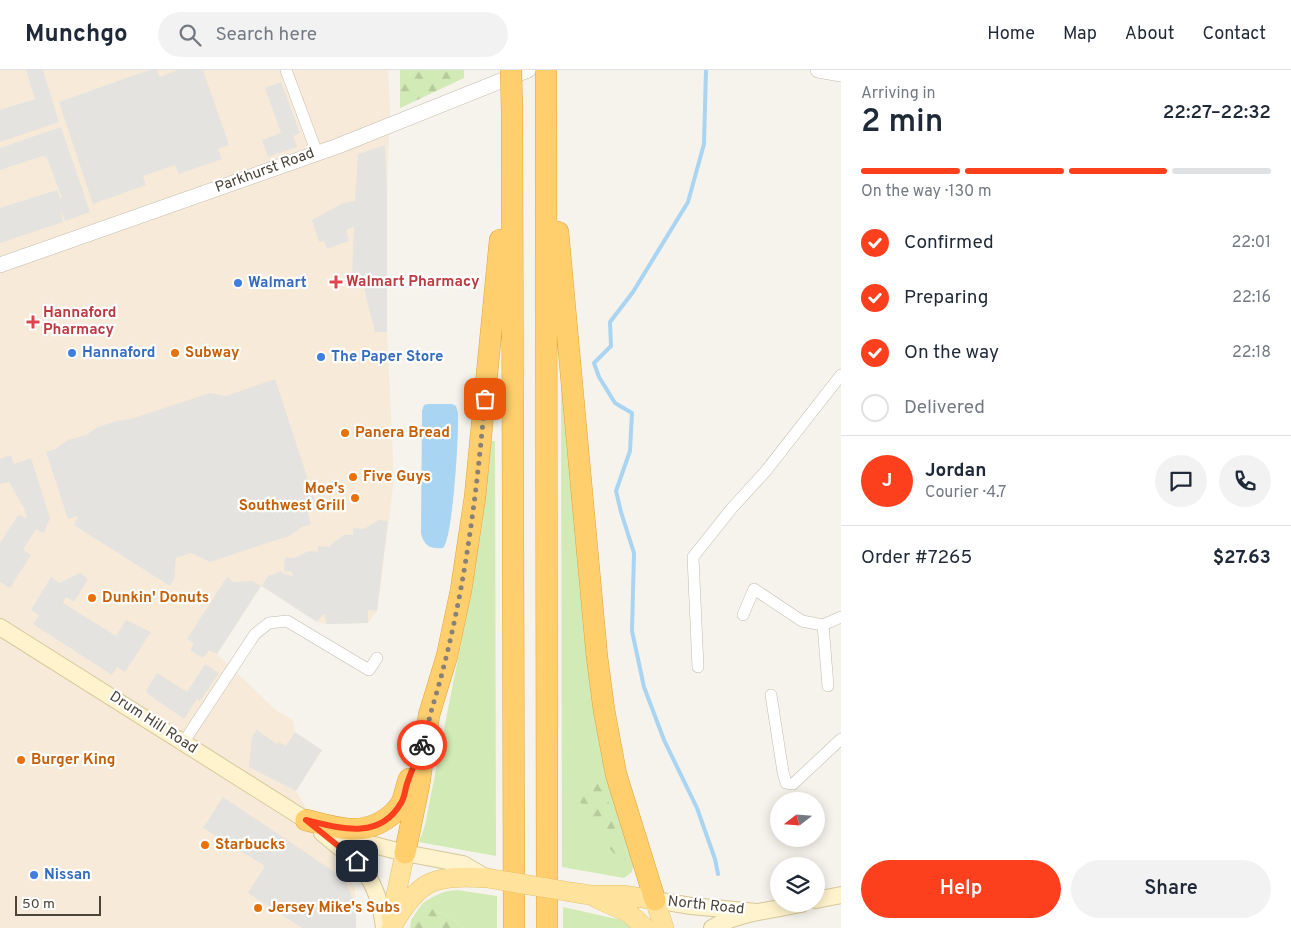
<!DOCTYPE html>
<meta charset="utf-8">
<style>
body{margin:0;font-family:Overpass,sans-serif;background:#f2f2f3;color:#1f2937;height:100vh;display:flex;flex-direction:column;font-size:19px;white-space:nowrap}
*{box-sizing:border-box;margin:0}
p{font-size:16px;color:#747a83}
.icon{flex:none;width:28px;height:28px;fill:none;stroke:currentColor;stroke-width:2;stroke-linecap:round;stroke-linejoin:round}
.map{position:relative;flex:1;overflow:hidden}
.drawer{display:flex;flex-direction:column;background:#fff;width:450px}
.drawer>*{flex:none}
.needle{width:32px;rotate:253deg}
.fabs{position:absolute;left:770px;top:722px;display:grid;gap:10px}
.fabs a{display:grid;place-items:center;width:55px;height:55px;border-radius:50%;background:#fff;box-shadow:0 2px 12px #0003;font-size:25px}
.scale{position:absolute;left:15px;bottom:12px;width:86px;box-sizing:border-box;padding-left:5px;border:2px solid #4b4439;border-top:0;font-size:14px;line-height:18px;white-space:nowrap;color:#4b4439;-webkit-text-stroke:4px #fff;paint-order:stroke}
.pin{position:absolute;display:grid;place-items:center;width:42px;height:42px;color:#fff;margin:-21px;border-radius:10px;box-shadow:0 2px 8px #0006}
.courier{position:absolute;display:grid;place-items:center;width:50px;height:50px;margin:-25px;border:4px solid #fc3f1d;border-radius:50%;background:#fff;color:#222;box-shadow:0 1px 6px #0007}
.head em{font-style:normal;font-weight:600}
.head div{display:flex;flex-direction:column-reverse}
.head{display:flex;align-items:center;justify-content:space-between;height:85px;padding:0 20px}
h1{font-size:32px;font-weight:600;line-height:38px}
.bar{display:grid;grid-template-columns:repeat(4,1fr);gap:8px 5px;align-content:center;height:60px;padding:0 20px}
.bar i{height:6px;border-radius:4px;background:#e0e1e3}
.bar .selected{background:#fc3f1d}
.bar p{grid-column:span 4}
.line{display:flex;align-items:center;gap:12px;padding:0 20px;border-top:1px solid #e0e1e3}
.line div{flex:1}
.round{display:grid;place-items:center;flex:none;width:52px;height:52px;border-radius:26px;background:#f2f2f3}
ol{padding:0 20px;list-style:none}
li{display:flex;align-items:center;gap:15px;height:55px}
li p{margin-inline-start:auto}
li .icon{padding:5px;border-radius:50%;background:#fc3f1d;color:#fff;stroke-width:4}
li:last-child{color:#747a83}
li i{width:28px;height:28px;border:2px solid #e0e1e3;border-radius:50%}
.button{display:flex;gap:10px;margin-top:auto;padding:10px 20px}
.button a{flex:1;height:58px;border-radius:30px;background:#fc3f1d;color:#fff;font-size:20px;font-weight:600;line-height:58px;text-align:center}
.button a+a{background:#f2f2f3;color:#1f2937}
header{display:flex;align-items:center;gap:30px;box-sizing:border-box;height:70px;padding:0 25px;background:#fff;border-bottom:1px solid #e0e1e3}
header strong{font-size:24px}
nav{display:flex;gap:28px;margin-inline-start:auto;font-size:18px}
.search{width:350px;height:45px;background:#f2f2f3;display:flex;align-items:center;gap:12px;box-sizing:border-box;padding:0 18px;border-radius:28px;color:#747a83;font-size:19px}
main{display:flex;flex:1;min-height:0}
.map>svg:first-child{display:block}
.commercial{fill:#f7ead8}
.green{fill:#d2eab5}
.forest{fill:url(#forest-firs)}
.parking{fill:#e5e3e0}
.water{fill:#a9d4f2}
.lines{fill:none;stroke-linecap:round;stroke-linejoin:round}
.stream{stroke:#a9d4f2;stroke-width:4}
.minor-casing{stroke:#c2bbae;stroke-width:12}
.tertiary-casing{stroke:#c2bbae;stroke-width:16}
.secondary-casing{stroke:#d6c79b;stroke-width:18}
.primary-casing{stroke:#e6c16a;stroke-width:20}
.motorway-casing{stroke:#e0a43c;stroke-width:22}
.minor{stroke:#fff;stroke-width:11}
.tertiary{stroke:#fff;stroke-width:15}
.secondary{stroke:#fff3cd;stroke-width:16}
.primary{stroke:#ffe39c;stroke-width:19}
.motorway{stroke:#ffcf6e;stroke-width:21}
.primary-bridge-casing{stroke:#e6c16a;stroke-width:20;stroke-linecap:butt}
.motorway-bridge-casing{stroke:#e0a43c;stroke-width:22;stroke-linecap:butt}
.primary-bridge{stroke:#ffe39c;stroke-width:19}
.motorway-bridge{stroke:#ffcf6e;stroke-width:21}
.done{stroke:#878178;stroke-width:5;stroke-dasharray:0 9}
.route{stroke:#fc3f1d;stroke-width:6}
.health-dot{fill:#e0444e;stroke:#fff;stroke-width:2}
.shop-dot{fill:#3f7fe0;stroke:#fff;stroke-width:2}
.food-dot{fill:#e8710a;stroke:#fff;stroke-width:2}
.labels{text-anchor:middle;dominant-baseline:central;stroke-width:4.5;stroke-linejoin:round;paint-order:stroke}
.street-label{font-size:15px;fill:#4b4439;stroke:#fff}
.health-label{font-size:15px;font-weight:bold;fill:#be3a42;stroke:#fff;text-anchor:start}
.shop-label{font-size:15px;font-weight:bold;fill:#366cbe;stroke:#fff;text-anchor:start}
.food-label{font-size:15px;font-weight:bold;fill:#c56008;stroke:#fff;text-anchor:start}
</style>
<header>
<strong>Munchgo</strong>
<div class="search"><svg class="icon" aria-label="search" viewBox="0 0 24 24"><circle cx="10" cy="10" r="6"/><path d="M15 15l6 6"/></svg>Search here</div>
<nav><a>Home</a><a>Map</a><a>About</a><a>Contact</a></nav>
</header>
<main>
<div class="map">
<svg width="841" height="858" viewBox="0 0 841 858">
<defs>
<pattern id="forest-firs" width="22" height="20" patternUnits="userSpaceOnUse" patternTransform="scale(1.25)"><rect width="22" height="20" fill="#d2eab5"/><path d="M5 1l3.5 6h-7zM16 11l3.5 6h-7z" fill="#b6ca9c"/></pattern>
</defs>
<rect width="100%" height="100%" fill="#f6f3ec"/>
<path class="commercial" d="M0 0H388L390 38 387 122V262L394 409 377 541 368 553 326 554 317 552 261 516 217 584 277 641 293 650 295 662 322 680 296 721 355 819V858H0Z"/>
<path class="green" d="M561 317H564L633 796 632 802 624 808 562 797Z
M490 371H495L496 786 419 772 425 755 469 533 483 449Z
M457 820 497 826V858H464L449 847 422 834C434 825 443 821 457 820Z
M563 837 621 850 634 858H563Z"/>
<path class="forest" d="M400 0H464V8L400 38Z
M602 709 604 712 613 753 627 790H620L602 770 579 730Z
M422 834 449 847 464 858H410L411 850Z"/>
<path class="parking" d="M26 0H43L59 52 0 72V40L35 29Z
M149 0H157L159 7 178 0H203L229 75 218 79 222 89 179 104 175 95 143 106 146 115 93 134 59 32Z
M281 12 300 63 293 66 297 77 268 87 262 70 281 63 265 18Z
M61 57 90 142 65 151 62 143H61L63 152 0 173V138L57 120 60 129 62 128 47 88 43 86 0 100V78Z
M385 75 387 122V262H375L362 210H352L354 157 346 160 349 171 327 179 324 171 319 172 312 150 343 133 355 131 358 84Z
M275 309 317 437 307 440 311 454 302 457 289 466 210 492 191 483 176 488 174 509 170 516 74 455 78 446 68 449 46 382 55 379 68 370 86 365 98 357 117 351 131 349 210 323 226 326Z
M11 385 14 394 31 388 50 448 44 463 36 459 23 480 31 485 10 518 0 512V473L19 444 25 448 27 447 24 438 9 412 0 414V389Z
M379 450 388 451 377 541 368 540V553L326 554 325 545 323 544 317 552 262 516 268 506 282 501 283 503 293 506 292 502 284 501 285 487 294 488 309 481 318 482V476L328 477 344 465H353V458L364 459Z
M80 503 88 509 74 532 66 527 63 533 116 566 126 550 151 562 125 602 117 597 112 605 33 554 39 545 31 540 51 507 59 513Z
M227 507 233 512 253 511 261 516 217 584 209 580 203 588 190 580 194 574 187 569Z
M205 594 219 603 200 631 197 629 184 649 148 624 146 621 157 603 187 622Z
M257 660 277 674 279 672 286 676 295 662 322 680 296 721 249 697 252 667Z
M223 727 339 805 346 812 353 829 356 845V858H302L248 823 265 796 203 758Z"/>
<path class="water" d="M428 334H452L456 336 458 343C459 362 453 468 443 478 430 479 424 476 421 463L422 341 424 335Z"/>
<g class="lines">
<path class="stream" d="M706 0 704 74 688 132 633 222 610 252 611 276 594 293 599 307 615 333 632 343 630 381 616 421 621 442 634 483 632 561 644 617 664 670 697 738 715 789 718 804"/>
<defs>
<path id="minor" d="M286 0 317 83
M743 545 754 519 802 551 823 555 841 547
M823 555 828 616
M698 597 693 487 732 438 765 402 841 305
M771 625 783 702 786 713 793 714 841 669
M183 673 255 564 269 553 287 551 369 600 377 588"/>
<path id="tertiary" d="M818 0 841 4
M0 195 338 76 528 0"/>
<path id="secondary" d="M0 557 306 750 338 764 366 773 405 783 463 794 487 808
M322 763C360 794 378 806 384 858
M655 830 691 836 757 842
M816 830 841 825
M712 858C737 843 773 840 801 834"/>
<path id="primary" d="M571 822 590 825H623L655 830 664 858
M596 828 629 843 645 858
M391 848 405 783
M391 858C420 809 432 805 487 808"/>
<path id="motorway" d="M546 0 547 858
M512 42 514 858
M558 162 597 587 604 640 616 704 655 830
M306 750C334 757 360 767 386 749 392 745 399 738 402 732 405 725 406 716 409 709
M405 783 419 715 429 645 447 586 461 520 475 427 500 170"/>
</defs>
<use href="#minor" class="minor-casing"/>
<use href="#tertiary" class="tertiary-casing"/>
<use href="#secondary" class="secondary-casing"/>
<use href="#primary" class="primary-casing"/>
<use href="#motorway" class="motorway-casing"/>
<use href="#minor" class="minor"/>
<use href="#tertiary" class="tertiary"/>
<use href="#secondary" class="secondary"/>
<use href="#primary" class="primary"/>
<use href="#motorway" class="motorway"/>
<defs>
<path id="primary-bridge" d="M487 808 571 822"/>
<path id="motorway-bridge" d="M511 0 512 42"/>
</defs>
<use href="#primary-bridge" class="primary-bridge-casing"/>
<use href="#motorway-bridge" class="motorway-bridge-casing"/>
<use href="#primary-bridge" class="primary-bridge"/>
<use href="#motorway-bridge" class="motorway-bridge"/>
</g>
<g class="lines">
<path class="done" d="M422 675C427 662 429 648 433 635 463 536 476 432 485 329"/>
<path class="route" d="M357 791 306 750C339 758 379 771 401 733 405 727 405 718 408 711 412 699 418 687 422 675"/>
</g>
<g class="health-dot">
<path d="M333.5 204.5h5v5h5v5h-5v5h-5v-5h-5v-5h5z"/>
<path d="M30.5 244.5h5v5h5v5h-5v5h-5v-5h-5v-5h5z"/>
</g>
<g class="shop-dot">
<circle cx="238" cy="213" r="5"/>
<circle cx="72" cy="283" r="5"/>
<circle cx="321" cy="287" r="5"/>
<circle cx="34" cy="805" r="5"/>
</g>
<g class="food-dot">
<circle cx="175" cy="283" r="5"/>
<circle cx="345" cy="363" r="5"/>
<circle cx="353" cy="407" r="5"/>
<circle cx="355" cy="428" r="5"/>
<circle cx="92" cy="528" r="5"/>
<circle cx="21" cy="690" r="5"/>
<circle cx="205" cy="775" r="5"/>
<circle cx="258" cy="838" r="5"/>
</g>
<g class="labels">
<g class="street-label">
<text transform="translate(265 101) rotate(-20)">Parkhurst Road</text>
<text transform="translate(153 653) rotate(33)">Drum Hill Road</text>
<text transform="translate(706 836) rotate(6)">North Road</text>
</g>
<g class="health-label">
<text x="346" y="212">Walmart Pharmacy</text>
<text x="43" y="243">Hannaford<tspan x="43" dy="17">Pharmacy</tspan></text>
</g>
<g class="shop-label">
<text x="248" y="213">Walmart</text>
<text x="82" y="283">Hannaford</text>
<text x="331" y="287">The Paper Store</text>
<text x="44" y="805">Nissan</text>
</g>
<g class="food-label">
<text x="185" y="283">Subway</text>
<text x="355" y="363">Panera Bread</text>
<text x="363" y="407">Five Guys</text>
<text x="345" y="419" text-anchor="end">Moe's<tspan x="345" dy="17">Southwest Grill</tspan></text>
<text x="102" y="528">Dunkin' Donuts</text>
<text x="31" y="690">Burger King</text>
<text x="215" y="775">Starbucks</text>
<text x="268" y="838">Jersey Mike's Subs</text>
</g>
</g>
</svg>
<div class="fabs">
<a><svg class="needle" viewBox="-14 -14 28 28"><path d="M0-13l5 13h-10z" fill="#e53935"/><path d="M0 13l5-13h-10z" fill="#747a83"/></svg></a>
<a><svg class="icon" aria-label="layers" viewBox="0 0 24 24"><path d="M12 4l9 5-9 5-9-5zM3 14l9 5 9-5"/></svg></a>
</div>
<div class="scale">50 m</div>
<div class="pin" style="left:485px;top:329px;background:#ea580c"><svg class="icon" aria-label="bag" viewBox="0 0 24 24"><path d="M5 8h14l-1 12H6zM9 8a3 3 0 0 1 6 0"/></svg></div>
<div class="pin" style="left:357px;top:791px;background:#1f2937"><svg class="icon" aria-label="home" viewBox="0 0 24 24"><path d="M3 11l9-7 9 7M6 9v11h12V9"/></svg></div>
<div class="courier" style="left:422px;top:675px"><svg class="icon" aria-label="bike" viewBox="0 0 24 24"><circle cx="6" cy="16" r="4"/><circle cx="18" cy="16" r="4"/><path d="M6 16l4-8h5l3 8M10 8l3 8H6M13 5h3"/></svg></div>
</div>
<section class="drawer">
<div class="head"><div><h1>2 min</h1><p>Arriving in</p></div><em>22:27–22:32</em></div>
<div class="bar"><i class="selected"></i><i class="selected"></i><i class="selected"></i><i></i><p>On the way · 130 m</p></div>
<ol>
<li><svg class="icon" aria-label="check" viewBox="0 0 24 24"><path d="M5 12l5 5 9-10"/></svg>Confirmed<p>22:01</p></li>
<li><svg class="icon" aria-label="check" viewBox="0 0 24 24"><path d="M5 12l5 5 9-10"/></svg>Preparing<p>22:16</p></li>
<li><svg class="icon" aria-label="check" viewBox="0 0 24 24"><path d="M5 12l5 5 9-10"/></svg>On the way<p>22:18</p></li>
<li><i></i>Delivered</li>
</ol>
<div class="line" style="height:90px"><b class="round" style="background:#fc3f1d;color:#fff">J</b><div><b>Jordan</b><p>Courier · 4.7</p></div><a class="round"><svg class="icon" aria-label="chat" viewBox="0 0 24 24"><path d="M4 5h16v11H9l-5 4z"/></svg></a><a class="round"><svg class="icon" aria-label="phone" viewBox="0 0 24 24"><path d="M5 4h4l2 5-3 2q2 4 5 5l2-3 5 2v4C11 20 4 13 5 4z"/></svg></a></div>
<div class="line" style="height:65px"><div>Order #7265</div><b>$27.63</b></div>
<div class="button"><a>Help</a><a>Share</a></div>
</section>
</main>
